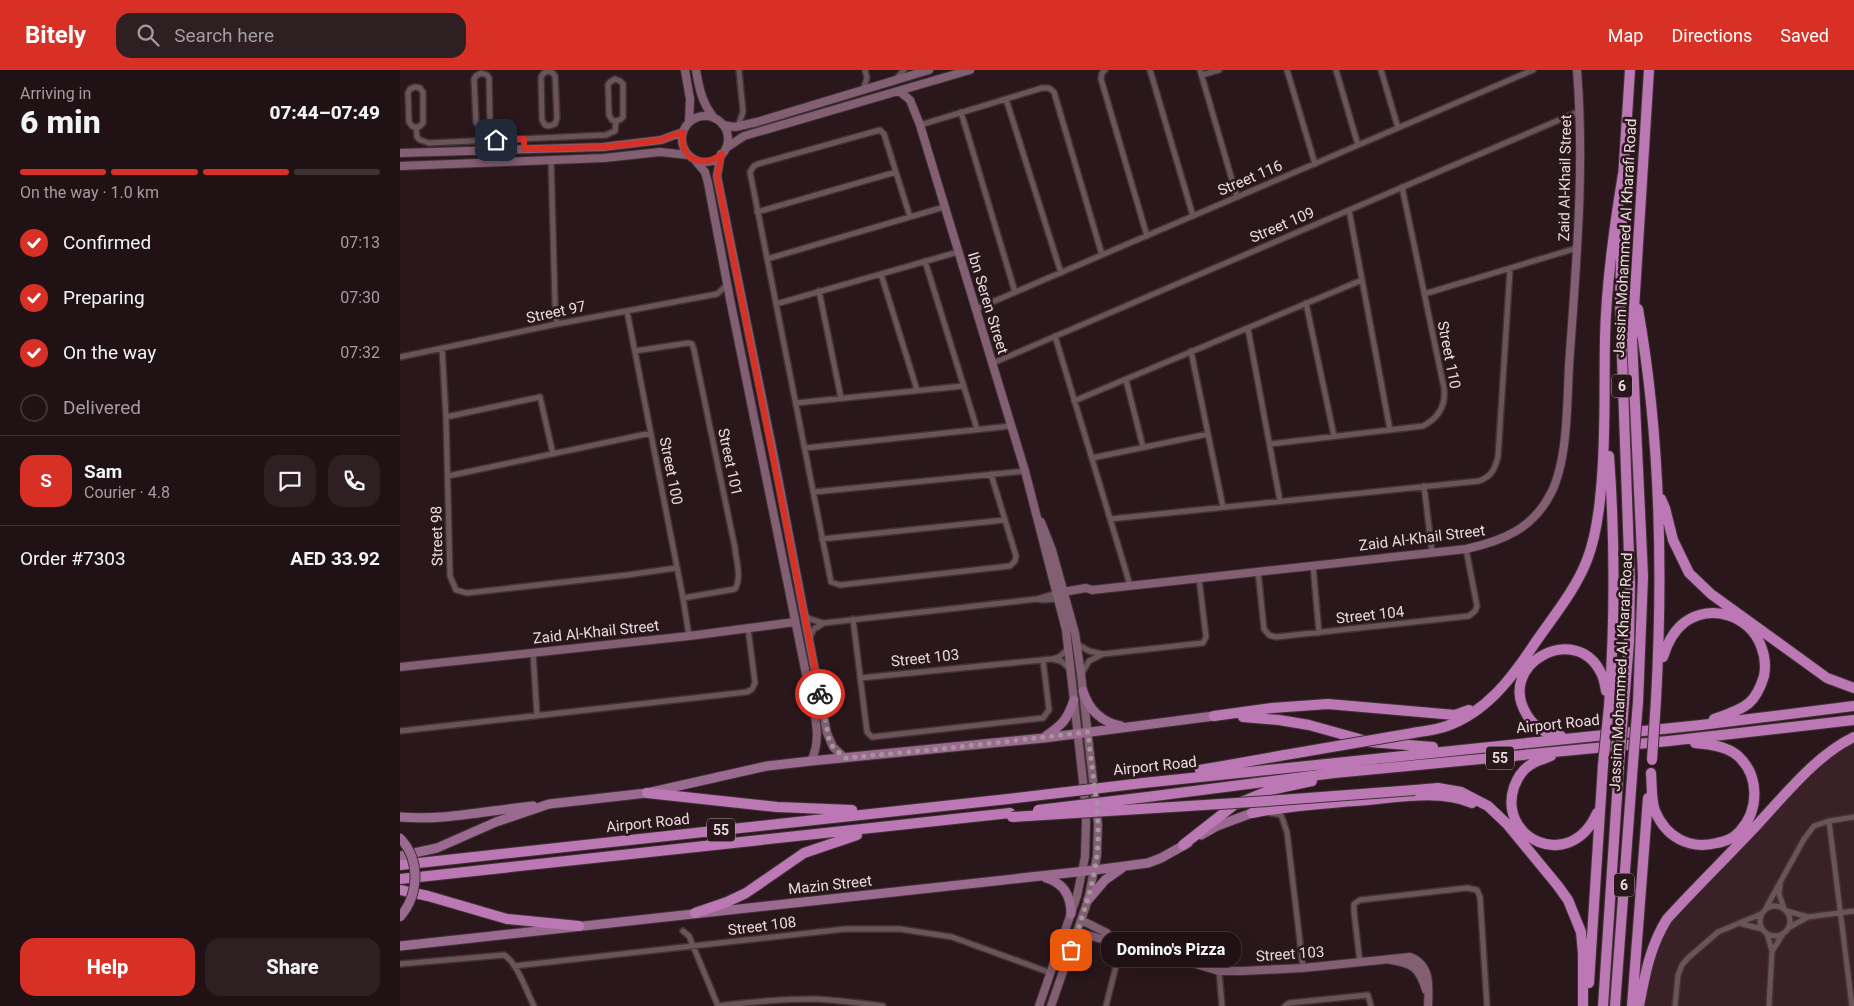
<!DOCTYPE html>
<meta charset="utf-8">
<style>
body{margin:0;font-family:Roboto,sans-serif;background:#2d1f22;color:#f1f3f6;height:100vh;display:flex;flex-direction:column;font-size:19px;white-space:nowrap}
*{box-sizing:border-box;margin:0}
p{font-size:16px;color:#a29da0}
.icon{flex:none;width:28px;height:28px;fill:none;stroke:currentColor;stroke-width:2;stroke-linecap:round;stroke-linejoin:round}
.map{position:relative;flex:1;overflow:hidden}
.sheet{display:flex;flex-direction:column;background:#201114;width:400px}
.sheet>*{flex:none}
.pin{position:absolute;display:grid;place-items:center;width:42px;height:42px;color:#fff;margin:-21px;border-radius:10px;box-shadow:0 2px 8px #0006}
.courier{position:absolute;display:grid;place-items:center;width:50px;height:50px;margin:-25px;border:4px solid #d93025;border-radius:50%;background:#fff;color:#222;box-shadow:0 1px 6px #0007}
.bubble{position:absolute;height:35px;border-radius:15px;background:#201114;box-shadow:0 5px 20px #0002,0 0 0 1px #3d3134;font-size:16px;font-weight:800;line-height:35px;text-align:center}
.summary em{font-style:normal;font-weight:800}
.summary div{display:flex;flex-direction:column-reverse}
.summary{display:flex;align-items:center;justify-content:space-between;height:85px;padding:0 20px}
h1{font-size:32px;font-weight:800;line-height:38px}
.bar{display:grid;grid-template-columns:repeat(4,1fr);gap:8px 5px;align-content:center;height:60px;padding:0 20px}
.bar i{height:6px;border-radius:4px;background:#3d3134}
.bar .on{background:#d93025}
.bar p{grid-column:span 4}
.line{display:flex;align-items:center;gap:12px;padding:0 20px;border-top:1px solid #3d3134}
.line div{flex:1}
.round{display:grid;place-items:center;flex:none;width:52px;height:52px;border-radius:15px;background:#2d1f22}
ol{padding:0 20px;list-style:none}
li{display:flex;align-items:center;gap:15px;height:55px}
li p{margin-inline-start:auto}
li .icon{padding:5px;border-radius:50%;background:#d93025;color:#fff;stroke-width:4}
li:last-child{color:#a29da0}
li i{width:28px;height:28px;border:2px solid #3d3134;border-radius:50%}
.primary-button{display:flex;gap:10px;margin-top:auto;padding:10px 20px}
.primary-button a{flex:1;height:58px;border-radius:15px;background:#d93025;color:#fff;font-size:20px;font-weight:800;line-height:58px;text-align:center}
.primary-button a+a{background:#2d1f22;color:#f1f3f6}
header{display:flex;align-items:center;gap:30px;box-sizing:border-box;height:70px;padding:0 25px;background:#d93025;color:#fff}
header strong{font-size:24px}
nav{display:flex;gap:28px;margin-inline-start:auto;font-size:18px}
.search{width:350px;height:45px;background:#2d1f22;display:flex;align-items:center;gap:12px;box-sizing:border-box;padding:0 18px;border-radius:15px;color:#a29da0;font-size:19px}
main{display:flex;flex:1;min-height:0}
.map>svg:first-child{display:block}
.built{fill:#3a2127}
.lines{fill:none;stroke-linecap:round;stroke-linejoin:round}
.street-casing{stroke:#403235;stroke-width:8}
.secondary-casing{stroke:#403235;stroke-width:10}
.primary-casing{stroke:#403235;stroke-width:11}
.highway-casing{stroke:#403235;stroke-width:12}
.street{stroke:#6b5459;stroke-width:5}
.secondary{stroke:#835f74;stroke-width:8}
.primary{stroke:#9b6a90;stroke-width:9}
.highway{stroke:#bb78b4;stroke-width:10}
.primary-bridge-casing{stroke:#403235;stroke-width:11;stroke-linecap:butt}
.highway-bridge-casing{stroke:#403235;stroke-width:12;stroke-linecap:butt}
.primary-bridge{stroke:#9b6a90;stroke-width:9}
.highway-bridge{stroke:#bb78b4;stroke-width:10}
.done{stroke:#a69699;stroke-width:5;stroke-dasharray:0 9}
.route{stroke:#d93025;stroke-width:6}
.labels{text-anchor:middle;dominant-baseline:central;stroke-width:5;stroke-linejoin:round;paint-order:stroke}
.shield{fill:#2a171b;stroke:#afa0a3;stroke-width:1}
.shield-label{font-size:14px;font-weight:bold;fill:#e8dadd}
.street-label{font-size:15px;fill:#e8dadd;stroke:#2a171b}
</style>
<header>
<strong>Bitely</strong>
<div class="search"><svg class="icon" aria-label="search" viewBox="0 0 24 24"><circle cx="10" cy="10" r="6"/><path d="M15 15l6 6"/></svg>Search here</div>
<nav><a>Map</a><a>Directions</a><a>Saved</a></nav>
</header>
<main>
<section class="sheet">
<div class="summary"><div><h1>6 min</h1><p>Arriving in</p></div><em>07:44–07:49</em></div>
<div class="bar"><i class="on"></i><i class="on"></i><i class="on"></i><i></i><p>On the way · 1.0 km</p></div>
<ol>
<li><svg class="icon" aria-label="check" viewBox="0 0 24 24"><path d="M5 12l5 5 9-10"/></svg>Confirmed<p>07:13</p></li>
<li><svg class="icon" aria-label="check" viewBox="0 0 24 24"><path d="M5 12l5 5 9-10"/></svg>Preparing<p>07:30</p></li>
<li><svg class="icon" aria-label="check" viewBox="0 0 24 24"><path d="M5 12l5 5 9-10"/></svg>On the way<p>07:32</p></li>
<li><i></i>Delivered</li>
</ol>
<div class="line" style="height:90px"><b class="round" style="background:#d93025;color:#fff">S</b><div><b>Sam</b><p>Courier · 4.8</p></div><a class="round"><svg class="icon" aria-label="chat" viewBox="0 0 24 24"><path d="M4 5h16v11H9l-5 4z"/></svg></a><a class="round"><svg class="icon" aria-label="phone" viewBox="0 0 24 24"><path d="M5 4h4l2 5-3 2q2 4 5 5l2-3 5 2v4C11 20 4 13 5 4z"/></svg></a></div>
<div class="line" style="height:65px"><div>Order #7303</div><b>AED 33.92</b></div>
<div class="primary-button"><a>Help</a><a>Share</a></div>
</section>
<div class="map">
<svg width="1454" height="936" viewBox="0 0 1454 936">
<rect width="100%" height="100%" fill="#2a171b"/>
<path class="built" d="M1454 667V936H1239L1255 869 1395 714Z"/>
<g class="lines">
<defs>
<path id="street" d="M705 0 702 3 701 9 747 166
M750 0 793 146
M800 0 837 127
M887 0 915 94
M936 0 958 75
M981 0 998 58
M147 1 153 3 155 6 157 48 155 54 149 56 145 55 142 50 141 7 143 4Z
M81 3 87 5 89 8 90 54C87 57 83 59 79 57L76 52 74 9 76 6Z
M802 5 819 0
M215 9 220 11 223 14V47C221 50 216 52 212 50L209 45 208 15 210 12Z
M496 9 504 0
M15 17 20 18 23 22V53C20 57 16 59 12 56L9 52 8 23 10 19Z
M463 20 467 8 465 0
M606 29 661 203
M561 42 615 222
M520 55 642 18H649L654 22 702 185
M338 56 343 42 339 0
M16 57 17 67 20 70 29 73 206 65 215 61 216 51
M151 90 155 232 157 254
M949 140 990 360
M357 142 496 102
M510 147 484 64 480 60 358 94 354 96 350 102 431 512 440 515 610 496 615 491 616 486 591 404
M367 189 544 137
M525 191 577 359
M481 204 517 320
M419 221 441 328
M1024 224 1177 178
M906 233 934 366
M376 234 558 182
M576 239 1133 0
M227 241 283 528 289 566
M848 259 880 431
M655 266 730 515
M42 278 46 347 50 506 56 520 67 523 227 505 276 498
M235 281 288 273 292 274 294 280 335 478C336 491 342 507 335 519L283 528
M791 281 823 437
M0 287 157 254 317 224 327 215
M593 293 1180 41
M726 310 743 377
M674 331 962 210
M396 333 563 316
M46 347 140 327 153 384
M870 374 1023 356C1039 348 1046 336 1044 318L1002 117
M405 378 611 356
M692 388 808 364
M48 406 251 363
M1024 416 1032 482
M414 422 625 401
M710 449 1079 411C1091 407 1095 399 1098 387L1110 199
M422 469 605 450
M913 495 919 563
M858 501 864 559 869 565 876 567 1069 546 1075 541 1077 536 1066 479
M637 529 643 530 658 529
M404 545 410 549 423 553
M453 549 467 662 472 667 643 648 649 640 643 590
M409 569 414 559 424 553 637 529 657 523
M677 574 689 581 702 584
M133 583 137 646
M652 589 661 591 669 598
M682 603 689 591 703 584 803 573 806 567 799 508
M460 608 652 589 659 587 668 579
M0 661 347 622 352 619 355 613 348 558
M870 743 881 745 887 762 903 898
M1429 751 1452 936
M1380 815 1379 824 1384 838
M1360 851a15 15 0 1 1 30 0a15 15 0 1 1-30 0Z
M1366 838 1404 769 1414 756 1429 751 1454 747
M1387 841 1408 847
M1342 854 1362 859
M1388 858 1408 847 1454 841
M283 861 289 866 318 936
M1367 864 1372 881 1369 936
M1373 880 1383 864
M960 893 954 842V834L960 830 1067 818 1077 820 1080 827 1087 936
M0 894 104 885C117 892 127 923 134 936
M114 896 445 859H500L552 867 651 903
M819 901 822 936
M318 936C350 932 382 929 414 929 437 930 460 933 483 936
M706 936 722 872
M885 936 889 933 968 925 971 936
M1275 936 1278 905 1282 895 1288 888 1318 862 1361 844"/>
<path id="secondary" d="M285 0 290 29 289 52
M296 0C299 18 302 33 314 48
M499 21 510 30 520 55 625 401 666 560 684 720 686 752 685 787 677 826 639 936
M282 69a23 23 0 1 1 46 0a23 23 0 1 1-46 0Z
M323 55 335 57 357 52 529 0
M326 78 344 66 570 0
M0 83 203 77 261 70 283 62
M321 84 317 106 375 392 427 663 433 677 445 688
M294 89 305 102 308 113 330 229 407 609C412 636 424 666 411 691
M0 96 204 88 260 82 288 85
M641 452 652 480 675 563 681 604 698 754 697 786 688 830 651 936
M657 523 686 518 692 520 1066 479C1102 471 1133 459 1151 423 1168 390 1167 332 1169 296 1176 196 1185 100 1177 0
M0 597 289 566 395 552
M681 850 707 863 710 868
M677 862 705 870 710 868 819 901H842L903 898 1010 887C1031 895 1029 916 1028 936
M991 890C1013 893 1020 899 1026 920"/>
<path id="primary" d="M683 621C689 640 701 652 721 656
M646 666C663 654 667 650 674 630
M0 747C44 751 90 740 133 736
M801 765 817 756 852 743
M0 786 37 778 96 752 149 734 247 723 367 696 411 691 644 668 814 646
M646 808C664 813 671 826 671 844
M688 830 705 810 722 798
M0 876 695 800 748 793 761 788 788 773"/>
<path id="highway" d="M1223 109 1230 0
M1222 146 1220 231 1230 514 1229 572 1224 633
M1238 239C1261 368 1263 500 1256 630
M1261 429 1265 438 1273 470 1289 503 1311 524 1427 608 1454 618
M1263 587C1267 574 1273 561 1285 552 1312 533 1350 546 1361 576 1365 586 1366 596 1364 606 1361 616 1357 626 1349 633 1339 641 1326 645 1314 649
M1238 632 1243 506 1232 270 1249 0
M1209 636C1215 553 1215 469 1209 386
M814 646 872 638 928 634 1055 645 1069 640
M843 647 879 650 909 655 970 672 1033 677
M1013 663C1024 661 1036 660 1047 656 1086 642 1111 609 1133 576 1152 548 1175 521 1187 490 1196 467 1199 443 1201 419 1206 369 1204 319 1205 269 1206 213 1214 158 1223 104
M1161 666C1147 665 1134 657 1127 645 1095 594 1176 551 1201 603 1204 608 1205 615 1206 621
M1151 686C1144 689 1136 691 1130 695 1122 700 1117 709 1114 717 1097 768 1170 804 1197 743
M800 700 885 685
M1251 703C1252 715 1251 730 1255 741 1266 767 1289 780 1317 773 1326 771 1333 769 1340 761 1359 740 1360 706 1338 686 1327 676 1309 674 1295 673
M743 713 1301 655 1454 636
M1015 720 1038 718 1061 722 1088 736 1107 754 1158 816 1168 830 1181 862 1183 883V936
M247 723 377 737 452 740
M747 727 934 703 1269 671 1454 650
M852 743C886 736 920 734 954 731 990 729 1038 718 1072 733
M783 775 834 735 870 720 912 711
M0 795 608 729
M0 809 610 743
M0 820 28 826 107 849 179 856
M295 843 327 832 346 823 404 783 457 765
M1189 913 1203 695
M1203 936 1219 695
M1215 936 1233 693
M1232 936 1248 728
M1239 936C1245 905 1250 876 1267 849 1295 818 1326 788 1355 757 1384 726 1416 685 1454 667"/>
</defs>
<use href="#street" class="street-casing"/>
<use href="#secondary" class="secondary-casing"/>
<use href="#primary" class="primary-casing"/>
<use href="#highway" class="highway-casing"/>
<use href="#street" class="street"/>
<use href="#secondary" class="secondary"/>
<use href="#primary" class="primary"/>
<use href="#highway" class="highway"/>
<defs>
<path id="primary-bridge" d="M0 768C21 790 19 825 0 847"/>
<path id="highway-bridge" d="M885 685 1013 663
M1252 690 1256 630
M1233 693 1238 632
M1203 695 1209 636
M1219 695 1224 633
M608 729 743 713
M638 740 747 727
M612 747 868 731 1015 720"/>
</defs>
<use href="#primary-bridge" class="primary-bridge-casing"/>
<use href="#highway-bridge" class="highway-bridge-casing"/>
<use href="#primary-bridge" class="primary-bridge"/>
<use href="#highway-bridge" class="highway-bridge"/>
</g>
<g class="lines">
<path class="done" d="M420 624 429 669 433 677 445 688 550 678 688 662C691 697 699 735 698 769 697 808 683 844 671 880"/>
<path class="route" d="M96 70 124 69V79L203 77 239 73 260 70 283 62C278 88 302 100 322 84L317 106 420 624"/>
</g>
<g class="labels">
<g class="shield">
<rect x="1212" y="304.5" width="20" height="23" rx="4"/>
<rect x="1086" y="676.5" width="28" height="23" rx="4"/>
<rect x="307" y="748.5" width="28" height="23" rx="4"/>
<rect x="1214" y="803.5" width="20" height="23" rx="4"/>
</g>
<g class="shield-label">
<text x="1222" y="316">6</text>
<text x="1100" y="688">55</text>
<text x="321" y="760">55</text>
<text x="1224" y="815">6</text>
</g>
<g class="street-label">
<text transform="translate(850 108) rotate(-23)">Street 116</text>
<text transform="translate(1165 108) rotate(-89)">Zaid Al-Khail Street</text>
<text transform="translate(882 155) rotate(-23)">Street 109</text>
<text transform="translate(1225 168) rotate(-87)">Jassim Mohammed Al Kharafi Road</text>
<text transform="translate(588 233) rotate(73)">Ibn Seren Street</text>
<text transform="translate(156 242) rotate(-12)">Street 97</text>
<text transform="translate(1049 285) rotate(79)">Street 110</text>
<text transform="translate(330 392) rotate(78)">Street 101</text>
<text transform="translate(271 401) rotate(79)">Street 100</text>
<text transform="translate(37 466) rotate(-91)">Street 98</text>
<text transform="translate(1022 468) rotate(-7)">Zaid Al-Khail Street</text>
<text transform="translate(970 545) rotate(-6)">Street 104</text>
<text transform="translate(196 562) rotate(-6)">Zaid Al-Khail Street</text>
<text transform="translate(525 588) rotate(-6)">Street 103</text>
<text transform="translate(1221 602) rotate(-87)">Jassim Mohammed Al Kharafi Road</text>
<text transform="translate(1158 654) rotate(-6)">Airport Road</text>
<text transform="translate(755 696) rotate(-6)">Airport Road</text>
<text transform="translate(248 753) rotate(-6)">Airport Road</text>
<text transform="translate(430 815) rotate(-6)">Mazin Street</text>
<text transform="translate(362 856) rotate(-7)">Street 108</text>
<text transform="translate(890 884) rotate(-4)">Street 103</text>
</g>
</g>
</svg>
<div class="pin" style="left:671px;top:880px;background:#ea580c"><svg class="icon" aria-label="bag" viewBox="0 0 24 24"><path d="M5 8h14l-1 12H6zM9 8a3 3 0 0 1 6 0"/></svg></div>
<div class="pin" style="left:96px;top:70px;background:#1f2937"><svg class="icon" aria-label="home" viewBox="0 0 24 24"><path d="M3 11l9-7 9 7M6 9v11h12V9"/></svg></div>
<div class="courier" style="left:420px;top:624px"><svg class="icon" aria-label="bike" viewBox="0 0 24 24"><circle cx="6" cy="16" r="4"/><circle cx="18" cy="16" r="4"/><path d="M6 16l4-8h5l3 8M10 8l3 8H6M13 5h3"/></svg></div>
<div class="bubble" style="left:701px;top:862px;width:140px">Domino's Pizza</div>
</div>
</main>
